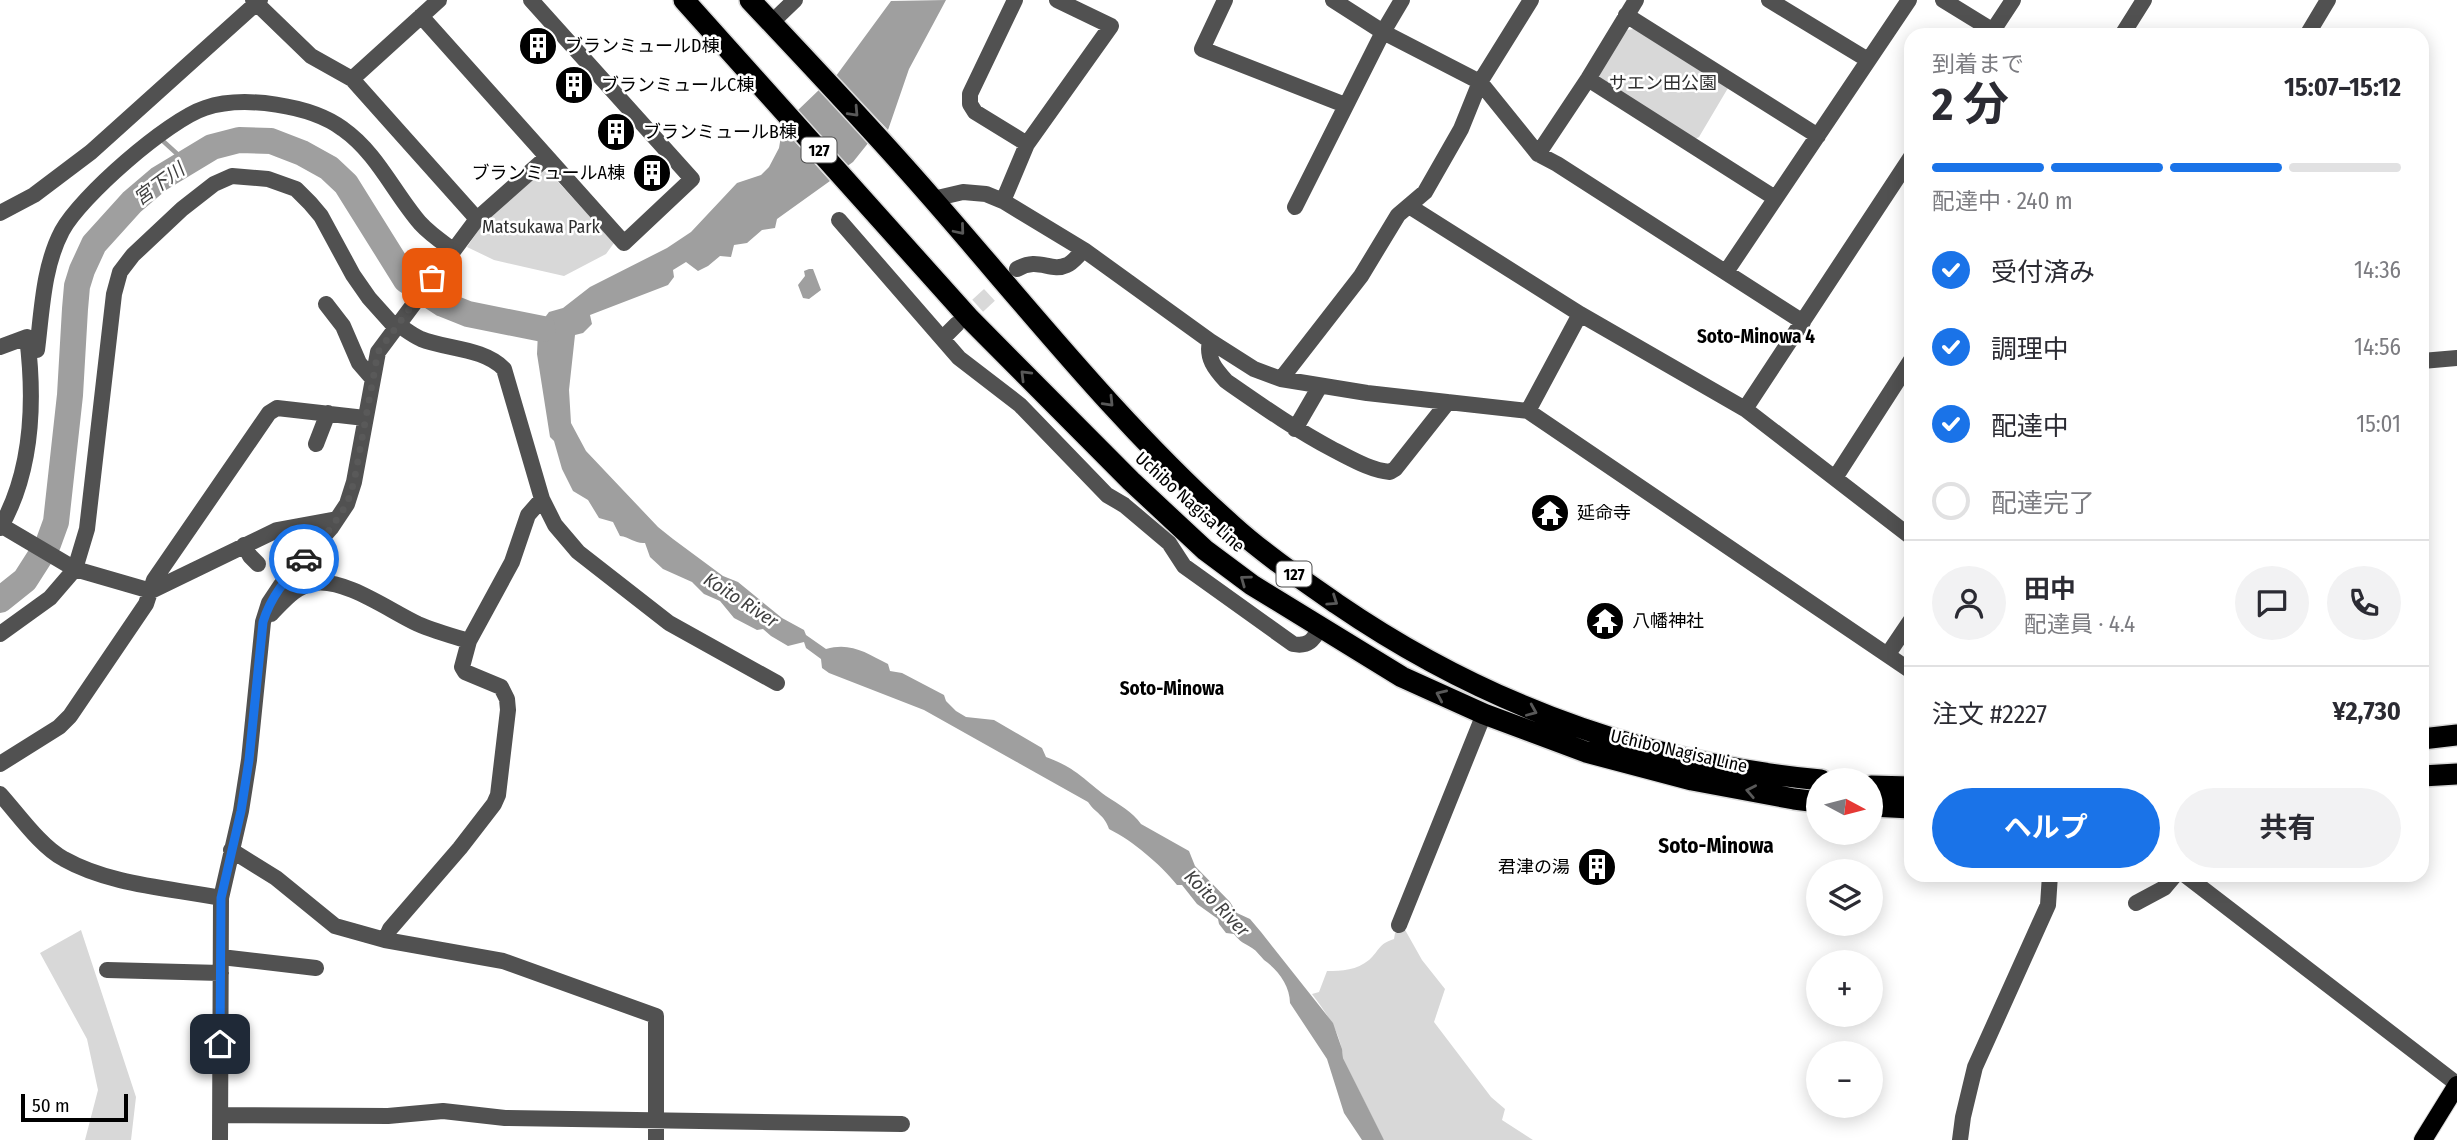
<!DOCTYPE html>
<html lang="ja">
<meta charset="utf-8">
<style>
body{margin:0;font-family:"Fira Sans Condensed","Noto Sans JP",sans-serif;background:#f2f2f3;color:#2b2b33;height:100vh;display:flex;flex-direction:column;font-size:26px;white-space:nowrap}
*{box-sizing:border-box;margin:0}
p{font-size:23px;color:#7c7c81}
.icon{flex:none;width:38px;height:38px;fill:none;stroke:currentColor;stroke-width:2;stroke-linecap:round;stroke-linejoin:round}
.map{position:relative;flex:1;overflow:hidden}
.side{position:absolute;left:1904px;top:28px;width:525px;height:854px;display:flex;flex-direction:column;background:#fff;border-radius:21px;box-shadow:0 4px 18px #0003}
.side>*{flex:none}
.needle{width:46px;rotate:97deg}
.tools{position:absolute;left:1806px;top:768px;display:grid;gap:14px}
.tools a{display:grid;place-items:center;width:77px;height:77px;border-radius:50%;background:#fff;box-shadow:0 4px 18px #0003;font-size:35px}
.scale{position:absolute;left:21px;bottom:18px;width:107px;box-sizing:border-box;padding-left:7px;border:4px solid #000;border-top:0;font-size:19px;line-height:24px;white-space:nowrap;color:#000;-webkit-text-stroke:5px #fff;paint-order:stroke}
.pin{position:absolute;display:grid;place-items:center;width:60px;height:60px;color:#fff;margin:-30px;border-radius:14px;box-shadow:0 4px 10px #0006}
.courier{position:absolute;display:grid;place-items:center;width:70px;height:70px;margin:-35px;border:5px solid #1a73e8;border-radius:50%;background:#fff;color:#222;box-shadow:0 2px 9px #0007}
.headline em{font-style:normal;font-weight:700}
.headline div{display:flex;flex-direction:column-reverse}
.headline{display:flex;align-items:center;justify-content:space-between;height:119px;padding:0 28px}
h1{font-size:46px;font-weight:700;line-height:52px}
.bar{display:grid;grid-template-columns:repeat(4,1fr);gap:10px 7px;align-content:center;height:84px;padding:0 28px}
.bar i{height:9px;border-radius:5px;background:#e1e1e2}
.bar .active{background:#1a73e8}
.bar p{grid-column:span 4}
.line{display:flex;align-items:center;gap:18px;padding:0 28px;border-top:2px solid #e1e1e2}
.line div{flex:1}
.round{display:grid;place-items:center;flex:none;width:74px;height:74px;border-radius:37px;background:#f2f2f3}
ol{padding:0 28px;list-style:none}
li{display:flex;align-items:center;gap:21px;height:77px}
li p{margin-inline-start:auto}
li .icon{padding:7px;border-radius:50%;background:#1a73e8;color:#fff;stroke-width:4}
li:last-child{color:#7c7c81}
li i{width:38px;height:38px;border:4px solid #e1e1e2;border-radius:50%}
.action{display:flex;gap:14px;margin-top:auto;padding:14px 28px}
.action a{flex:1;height:80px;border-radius:42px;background:#1a73e8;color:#fff;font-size:28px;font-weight:700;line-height:80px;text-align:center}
.action a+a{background:#f2f2f3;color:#2b2b33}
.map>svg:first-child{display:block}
.green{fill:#d8d8d8}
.water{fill:#9f9f9f}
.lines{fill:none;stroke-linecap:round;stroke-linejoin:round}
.stream{stroke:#9f9f9f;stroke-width:4.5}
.river{stroke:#9f9f9f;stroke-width:26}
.minor-tunnel{stroke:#d9d9d9;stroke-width:16;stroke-dasharray:16 8;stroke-linecap:butt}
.major-casing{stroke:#dbdbdb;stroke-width:20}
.highway-casing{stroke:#dbdbdb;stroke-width:24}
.minor{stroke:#515151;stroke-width:16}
.major{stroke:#000;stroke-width:18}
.highway{stroke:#000;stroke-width:21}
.oneway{stroke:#595959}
.done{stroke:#595959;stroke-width:7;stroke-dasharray:0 12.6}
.route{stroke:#1a73e8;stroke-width:9}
.labels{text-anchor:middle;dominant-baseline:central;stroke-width:5;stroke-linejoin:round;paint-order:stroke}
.shield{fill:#fff;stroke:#4c4c4c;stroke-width:2}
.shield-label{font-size:16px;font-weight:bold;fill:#000}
.poi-label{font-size:18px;fill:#000;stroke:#fff;text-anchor:start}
.park-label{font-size:18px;fill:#2f2f2f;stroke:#fff}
.street-label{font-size:18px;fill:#000;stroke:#fff}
.water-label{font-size:19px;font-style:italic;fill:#404040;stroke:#fff}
.neighbourhood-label{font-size:19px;font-weight:bold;fill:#000;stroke:#fff}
.quarter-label{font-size:21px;font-weight:bold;fill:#000;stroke:#fff}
</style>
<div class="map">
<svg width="2457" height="1140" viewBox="0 0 2457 1140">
<rect width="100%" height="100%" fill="#fff"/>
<path class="green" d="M1634 29 1726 85 1728 88 1699 137 1695 139 1600 81 1598 73 1627 30Z
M542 171 549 172 614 243 606 254 564 276 494 260 467 247 482 225Z
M1404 928 1422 960 1445 989 1434 1022 1491 1097 1505 1109 1502 1120 1533 1140H1384L1382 1137 1343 1058C1341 1033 1327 1014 1312 994L1319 992 1327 971C1342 971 1357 970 1369 960 1380 950 1378 944 1394 939L1395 933Z
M81 930 136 1097 131 1140H85L98 1090 87 1039 40 953Z"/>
<path class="water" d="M946 0 909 69 888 130 836 76 891 1Z
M821 88 869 142 853 162 846 167 796 112Z
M787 133 830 181 777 219 775 228 762 230 747 243 734 245 731 257 720 256 708 266 698 271 686 262 673 270 674 277 668 285 590 315 592 324 583 333 575 335 569 390 571 423 586 451 658 527 673 539 723 576 738 582 782 618 804 630 806 635 826 649C851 642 866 653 888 664L890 671 902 673 944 695 946 701 956 711 966 717 994 720 1042 748 1046 757C1076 768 1082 778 1106 796 1118 804 1133 812 1141 824L1189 851 1195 866 1230 902 1237 913 1250 919 1261 932 1333 1023 1342 1049 1343 1058 1384 1140H1362L1344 1113 1327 1059 1290 1003C1290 985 1277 969 1264 960 1260 956 1257 951 1252 948 1244 943 1240 942 1234 934L1226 933 1219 924 1218 919 1197 904 1182 885H1177C1160 864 1133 841 1109 829 1104 814 1096 814 1088 802L924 710 829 673 822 668 821 659 806 648 804 642 788 646 771 636 763 629 757 630 734 618 720 601 704 594 692 582 663 569 650 557 645 543C635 544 630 537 620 536L613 522 599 518 588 500 573 491 562 469 554 441 550 437 537 354 538 332 530 327H514L506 323C517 313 529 316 540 324L549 312 563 308 590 287 667 248 691 232 737 183 761 175 769 167 779 148 781 136Z
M809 269H813L821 290 809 299 803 298 798 285 805 276 804 271Z"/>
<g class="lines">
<path class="stream" d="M163 141 186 162"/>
<path class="river" d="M0 600 25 580 48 544 56 522 70 395 75 309 77 286 82 270 94 244 132 202 159 179 212 147 239 140 271 141 302 153 329 168 346 184 406 280 443 304 468 314 543 329"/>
<path class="minor-tunnel" d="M960 322 1010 276"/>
<defs>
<path id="major" d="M2423 1140 2457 1085"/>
<path id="highway" d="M684 0 970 319 1131 481 1205 550 1252 585 1402 677 1484 714 1586 752 1692 780 1794 799 1818 802
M750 0C811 65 873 130 931 197 1029 309 1121 426 1232 525 1264 554 1301 579 1337 604 1483 704 1644 763 1821 780
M2422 739 2457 735
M2422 776 2457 774
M1871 786 1911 787
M1871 806 1911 808"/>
</defs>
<use href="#major" class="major-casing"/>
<use href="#highway" class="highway-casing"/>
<path class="minor" d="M253 0 311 56 352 79 477 219
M1015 0 970 94V104L975 112 1027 144
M1225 0 1202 49 1345 105
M1333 0 1383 32 1480 82 1538 154 1557 164 1803 322
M1769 0 1868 60
M1943 0 2000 35
M1626 15 1818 136
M421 16 624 243 692 179 531 0
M771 23 795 0
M1990 35 2013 0
M2122 35 2144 0
M2307 35 2328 0
M352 79 439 0
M1588 79 1775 198
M1538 154 1588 79 1636 0
M933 199 963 192 986 194 1003 201 1084 250 1210 341 1254 369 1281 379 1367 393 1528 411 1911 671
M1003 201 1027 144 1111 26 1057 0
M1409 206 1580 314 1745 409 1911 537
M1295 207 1383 32 1402 0
M0 213 34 195 91 152 260 0
M839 220 959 358 1020 405 1107 495 1124 505 1169 543 1184 566 1293 644C1309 647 1313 640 1321 627
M1017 269C1039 256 1050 273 1067 265 1073 263 1079 254 1084 250
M1726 272 1909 0
M326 304 343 326 359 363 372 378
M397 324C405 329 412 335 421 339 446 349 484 348 504 369L542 499 555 525 578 552 669 623 777 683
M943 338 957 324
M1210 341C1206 358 1215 369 1226 381 1262 406 1296 430 1334 450 1352 459 1370 470 1390 472L1395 469 1448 402
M0 347 27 337C35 401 33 471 0 528
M37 350C42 311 43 267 62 231 80 197 168 120 205 108 243 95 311 105 343 129 377 153 394 193 420 223 430 234 442 242 453 250
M2422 361 2457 358
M1281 379 1361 276 1398 215 1425 192 1461 129 1480 82 1531 0
M1745 409 1911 157
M1528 411 1580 314
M1295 429 1320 386
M316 444 328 413
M1835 478 1911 360
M2 526 75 569 151 591 277 530 337 519
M244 545 250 556 258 564
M271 614C283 602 295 586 314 583 345 578 390 611 418 624 434 631 452 636 469 641
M0 634 50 598 75 569 87 529 114 294 120 272 133 255 182 209 214 184 232 176 268 179 296 189 310 203 321 216 353 275 369 298 395 327
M1888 654 1911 620
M0 764 59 727 70 716 146 604 154 580 269 413 277 408 365 418
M0 794C18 814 41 847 64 859 110 885 170 888 221 898
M231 850 276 878 335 926 385 940 503 961 656 1016V1140
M2185 875 2457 1084
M2136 903 2164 888 2175 875
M1399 925 1484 714
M385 940 390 929 460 848 494 804 498 795 508 710 507 699 501 687 465 672 462 667 469 641 512 562 528 515 542 499
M221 957 316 968
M107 970 221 973
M220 1115 388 1116 443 1111 505 1118 902 1124
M220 1140 221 898 241 811 249 760 263 622 269 603 281 585 331 528 347 504 354 482 378 352 477 219 547 157
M1960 1140 1963 1117 1975 1067 2048 905 2050 875"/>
<use href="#major" class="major"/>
<use href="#highway" class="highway"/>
</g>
<defs><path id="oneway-chevron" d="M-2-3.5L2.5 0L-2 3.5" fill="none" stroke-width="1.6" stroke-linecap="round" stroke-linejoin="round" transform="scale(1.75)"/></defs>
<g class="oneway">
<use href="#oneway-chevron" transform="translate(854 112) rotate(47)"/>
<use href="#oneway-chevron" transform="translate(960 230) rotate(50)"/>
<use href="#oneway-chevron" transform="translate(1025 375) rotate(-135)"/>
<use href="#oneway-chevron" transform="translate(1109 402) rotate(46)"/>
<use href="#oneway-chevron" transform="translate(1245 580) rotate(-144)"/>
<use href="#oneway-chevron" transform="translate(1333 601) rotate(34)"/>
<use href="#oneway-chevron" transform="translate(1441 695) rotate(-156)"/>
<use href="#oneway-chevron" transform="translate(1532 711) rotate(23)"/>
<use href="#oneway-chevron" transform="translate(1751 791) rotate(-169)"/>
</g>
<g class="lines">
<path class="done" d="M304 559 331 528 347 504 354 482 378 352 432 278"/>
<path class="route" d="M220 1044 221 898 241 811 249 760 263 622C271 596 286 579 304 559"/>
</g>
<defs>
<symbol id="building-disc" viewBox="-11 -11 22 22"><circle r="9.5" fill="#000" stroke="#fff"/><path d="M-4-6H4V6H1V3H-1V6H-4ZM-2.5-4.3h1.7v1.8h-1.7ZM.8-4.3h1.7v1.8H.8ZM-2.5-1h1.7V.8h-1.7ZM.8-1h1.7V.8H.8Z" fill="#fff"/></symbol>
<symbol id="temple-disc" viewBox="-11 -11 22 22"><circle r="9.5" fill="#000" stroke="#fff"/><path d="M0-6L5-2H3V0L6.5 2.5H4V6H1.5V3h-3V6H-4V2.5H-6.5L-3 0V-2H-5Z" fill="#fff"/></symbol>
</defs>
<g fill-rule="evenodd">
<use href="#building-disc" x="516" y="24" width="44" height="44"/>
<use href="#building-disc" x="552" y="63" width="44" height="44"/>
<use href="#building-disc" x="594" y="110" width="44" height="44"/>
<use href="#building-disc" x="630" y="151" width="44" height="44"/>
<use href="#temple-disc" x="1528" y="491" width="44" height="44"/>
<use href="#temple-disc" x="1583" y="599" width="44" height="44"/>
<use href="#building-disc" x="1575" y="845" width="44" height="44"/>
</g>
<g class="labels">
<g class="shield">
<rect x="801.5" y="137.5" width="35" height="25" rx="5"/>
<rect x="1276.5" y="561.5" width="35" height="25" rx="5"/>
</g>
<g class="shield-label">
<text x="819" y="150">127</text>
<text x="1294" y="574">127</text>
</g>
<g class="poi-label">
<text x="565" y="46">ブランミュールD棟</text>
<text x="601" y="85">ブランミュールC棟</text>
<text x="643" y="132">ブランミュールB棟</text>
<text x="625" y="173" text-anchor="end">ブランミュールA棟</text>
<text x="1577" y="513">延命寺</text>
<text x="1632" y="621">八幡神社</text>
<text x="1570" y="867" text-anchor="end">君津の湯</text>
</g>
<g class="park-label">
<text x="1663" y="83">サエン田公園</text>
<text x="541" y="227">Matsukawa Park</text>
</g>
<g class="street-label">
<text transform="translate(1190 502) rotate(42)">Uchibo Nagisa Line</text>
<text transform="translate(1679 751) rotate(13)">Uchibo Nagisa Line</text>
</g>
<g class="water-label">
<text transform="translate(159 184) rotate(-36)">宮下川</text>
<text transform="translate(741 600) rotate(33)">Koito River</text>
<text transform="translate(1217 903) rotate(46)">Koito River</text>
</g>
<g class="neighbourhood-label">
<text x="1756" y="336">Soto-Minowa 4</text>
<text x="1172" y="688">Soto-Minowa</text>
</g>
<g class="quarter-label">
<text x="1716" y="846">Soto-Minowa</text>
</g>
</g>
</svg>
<div class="tools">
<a><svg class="needle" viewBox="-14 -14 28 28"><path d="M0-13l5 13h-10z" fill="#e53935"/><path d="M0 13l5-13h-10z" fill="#7c7c81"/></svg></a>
<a><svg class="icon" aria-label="layers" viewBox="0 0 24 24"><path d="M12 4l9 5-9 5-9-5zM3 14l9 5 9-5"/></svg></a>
<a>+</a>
<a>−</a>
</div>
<div class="scale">50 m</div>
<div class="pin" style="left:432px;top:278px;background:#ea580c"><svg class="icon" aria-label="bag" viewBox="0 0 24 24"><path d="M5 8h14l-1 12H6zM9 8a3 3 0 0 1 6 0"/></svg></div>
<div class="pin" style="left:220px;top:1044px;background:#1f2937"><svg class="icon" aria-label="home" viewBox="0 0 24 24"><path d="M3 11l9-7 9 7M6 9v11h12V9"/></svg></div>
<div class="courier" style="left:304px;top:559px"><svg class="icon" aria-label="car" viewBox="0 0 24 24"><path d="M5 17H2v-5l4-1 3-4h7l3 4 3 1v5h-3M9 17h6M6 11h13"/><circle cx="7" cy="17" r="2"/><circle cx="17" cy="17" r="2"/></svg></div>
<section class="side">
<div class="headline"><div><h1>2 分</h1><p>到着まで</p></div><em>15:07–15:12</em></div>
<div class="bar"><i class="active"></i><i class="active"></i><i class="active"></i><i></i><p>配達中 · 240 m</p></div>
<ol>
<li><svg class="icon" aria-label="check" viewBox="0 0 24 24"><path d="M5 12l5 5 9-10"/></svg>受付済み<p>14:36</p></li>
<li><svg class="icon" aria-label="check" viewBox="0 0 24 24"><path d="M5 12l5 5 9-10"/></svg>調理中<p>14:56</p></li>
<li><svg class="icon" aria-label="check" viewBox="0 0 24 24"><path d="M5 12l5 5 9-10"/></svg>配達中<p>15:01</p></li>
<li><i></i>配達完了</li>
</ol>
<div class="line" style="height:126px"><a class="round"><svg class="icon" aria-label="person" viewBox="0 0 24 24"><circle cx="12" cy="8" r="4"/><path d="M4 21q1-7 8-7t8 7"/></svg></a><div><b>田中</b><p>配達員 · 4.4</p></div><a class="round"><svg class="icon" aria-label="chat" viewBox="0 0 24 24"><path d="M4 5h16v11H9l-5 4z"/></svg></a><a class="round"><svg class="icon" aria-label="phone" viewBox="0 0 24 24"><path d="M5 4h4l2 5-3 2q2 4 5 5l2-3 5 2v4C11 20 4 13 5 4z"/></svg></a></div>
<div class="line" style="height:91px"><div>注文 #2227</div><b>¥2,730</b></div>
<div class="action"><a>ヘルプ</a><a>共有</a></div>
</section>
</div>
